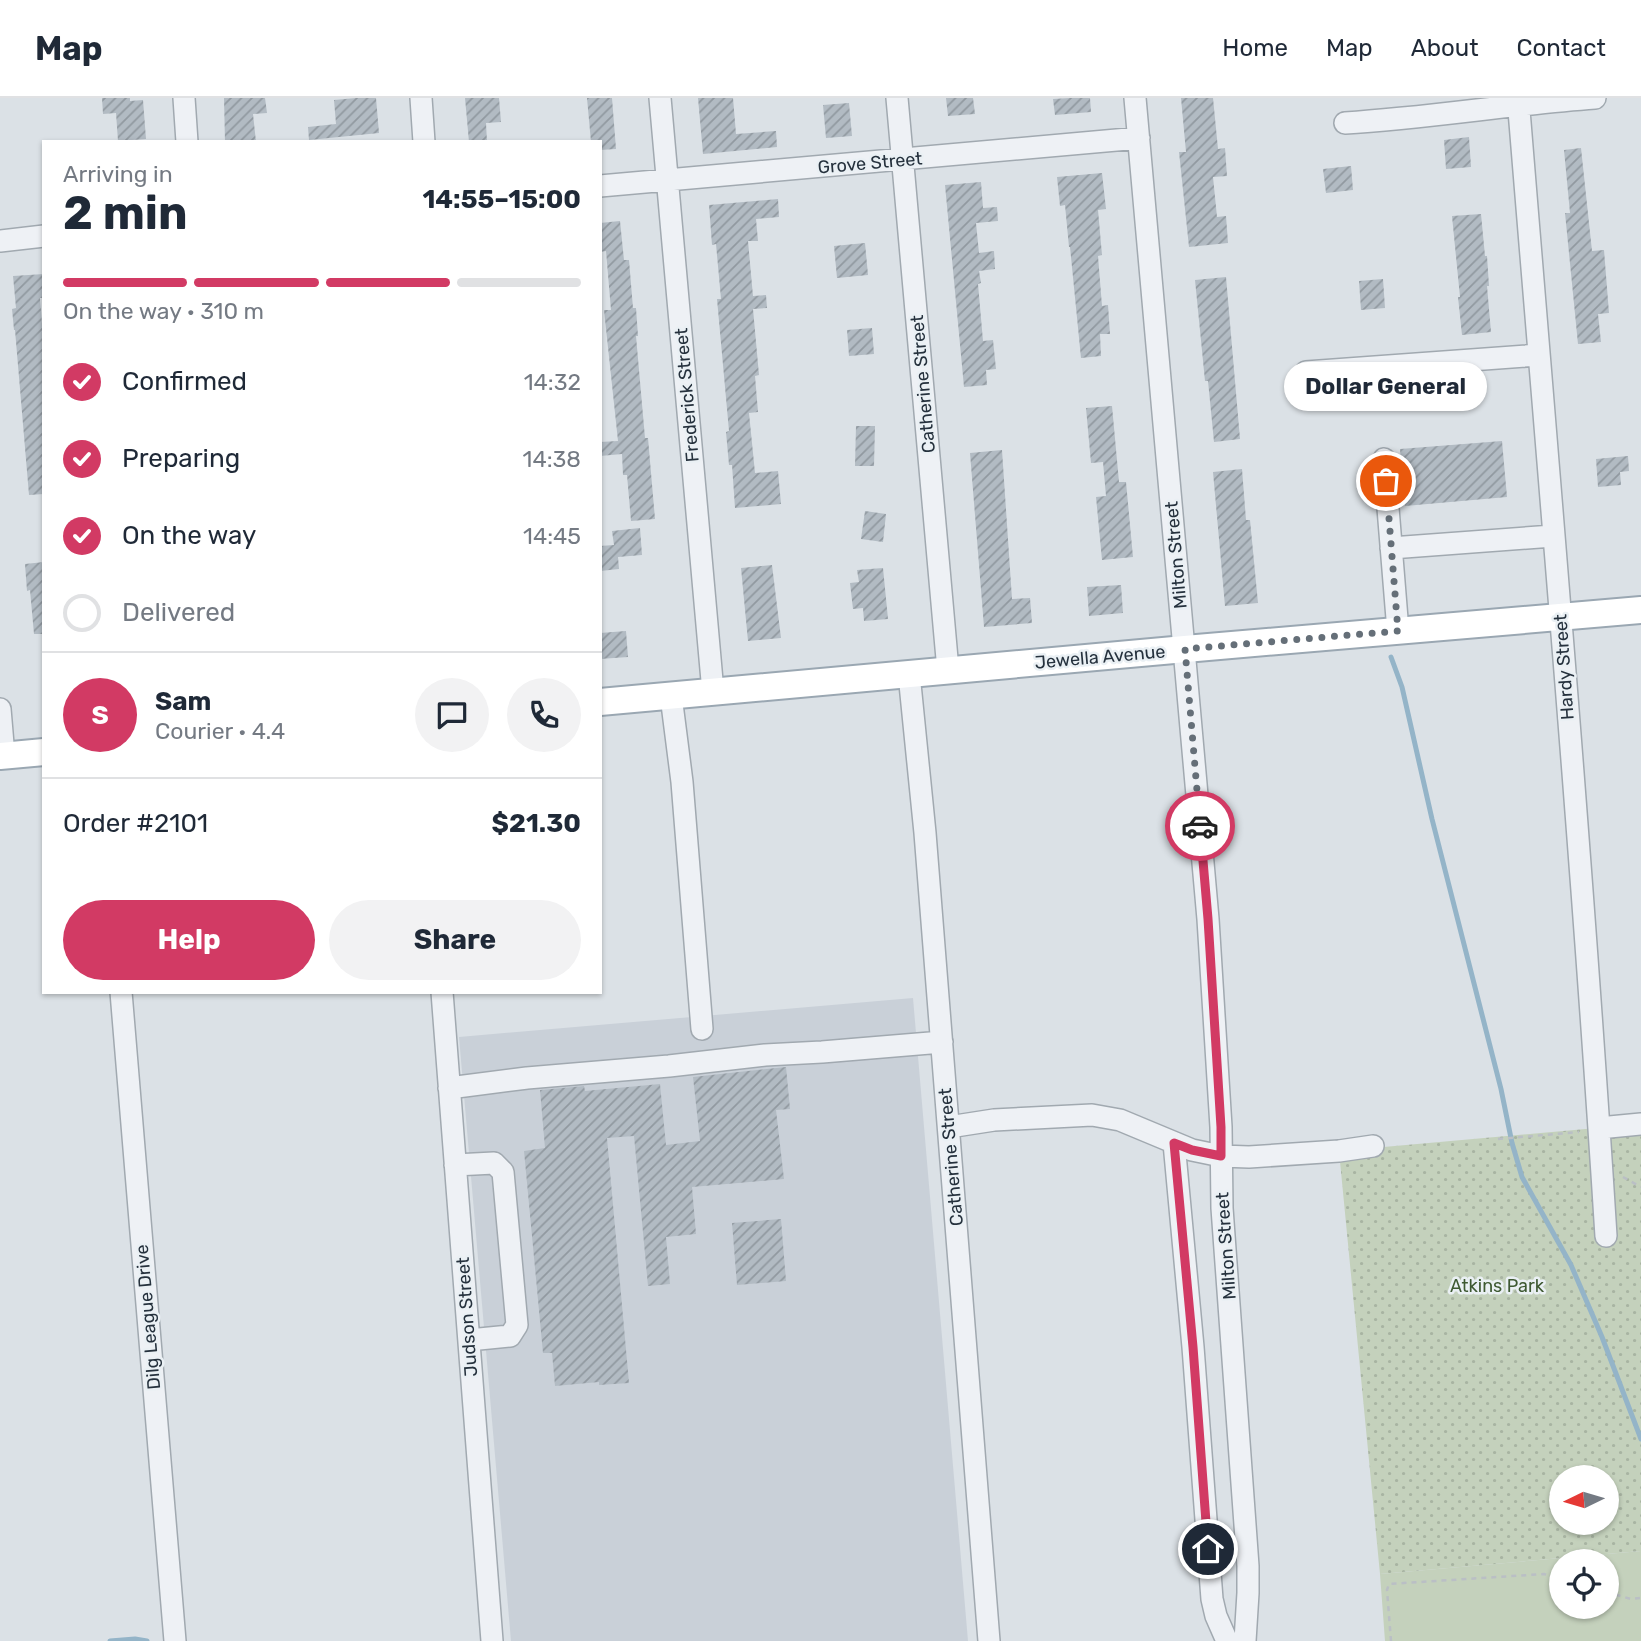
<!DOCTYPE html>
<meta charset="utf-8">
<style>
body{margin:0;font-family:Rubik,sans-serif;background:#f2f2f3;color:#1f2937;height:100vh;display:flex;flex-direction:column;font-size:26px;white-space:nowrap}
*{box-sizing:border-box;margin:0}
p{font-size:23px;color:#747a83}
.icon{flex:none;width:38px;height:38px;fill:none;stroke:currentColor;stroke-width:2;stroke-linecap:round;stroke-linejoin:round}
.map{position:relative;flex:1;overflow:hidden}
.details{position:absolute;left:42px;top:42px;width:560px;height:854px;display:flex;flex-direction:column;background:#fff;border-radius:0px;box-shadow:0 2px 5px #0004}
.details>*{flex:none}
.needle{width:46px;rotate:265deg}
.buttons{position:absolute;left:1549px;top:1367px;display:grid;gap:14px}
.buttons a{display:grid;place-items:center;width:70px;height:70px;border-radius:50%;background:#fff;box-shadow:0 2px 5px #0004;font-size:35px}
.pin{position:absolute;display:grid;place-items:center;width:60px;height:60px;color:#fff;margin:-30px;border:4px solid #fff;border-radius:50%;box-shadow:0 2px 7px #0007}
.courier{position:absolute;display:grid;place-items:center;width:70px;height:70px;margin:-35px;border:5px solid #d23a64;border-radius:50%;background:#fff;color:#222;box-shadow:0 2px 9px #0007}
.bubble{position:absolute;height:49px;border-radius:24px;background:#fff;box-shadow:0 2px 5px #0004;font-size:23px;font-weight:700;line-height:49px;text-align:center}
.overview em{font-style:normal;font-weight:700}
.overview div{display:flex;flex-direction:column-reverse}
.overview{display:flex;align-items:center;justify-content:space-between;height:119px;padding:0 21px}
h1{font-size:46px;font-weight:700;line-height:52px}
.bar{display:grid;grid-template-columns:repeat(4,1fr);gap:10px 7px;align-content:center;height:84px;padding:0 21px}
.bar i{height:9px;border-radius:5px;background:#e0e1e3}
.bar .active{background:#d23a64}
.bar p{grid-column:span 4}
.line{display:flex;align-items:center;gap:18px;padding:0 21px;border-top:2px solid #e0e1e3}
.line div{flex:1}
.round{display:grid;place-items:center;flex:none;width:74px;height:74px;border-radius:37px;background:#f2f2f3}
ol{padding:0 21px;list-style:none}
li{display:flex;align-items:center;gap:21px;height:77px}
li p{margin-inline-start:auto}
li .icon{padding:7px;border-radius:50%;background:#d23a64;color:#fff;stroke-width:4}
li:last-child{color:#747a83}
li i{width:38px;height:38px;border:4px solid #e0e1e3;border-radius:50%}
.primary-button{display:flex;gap:14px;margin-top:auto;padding:14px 21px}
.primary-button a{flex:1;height:80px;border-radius:42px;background:#d23a64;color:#fff;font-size:28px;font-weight:700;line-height:80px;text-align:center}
.primary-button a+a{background:#f2f2f3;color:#1f2937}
header{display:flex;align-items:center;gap:42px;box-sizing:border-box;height:98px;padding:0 35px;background:#fff;border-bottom:2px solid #e0e1e3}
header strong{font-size:33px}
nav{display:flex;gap:38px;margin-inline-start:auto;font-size:24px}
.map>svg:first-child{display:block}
.built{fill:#c9d0d8}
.green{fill:#c4d1bc;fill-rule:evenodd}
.park{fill:url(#park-dots);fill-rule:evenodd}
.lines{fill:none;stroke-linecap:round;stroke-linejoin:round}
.stream{stroke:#94b4c8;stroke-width:5}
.building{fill:url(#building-hatch)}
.minor-casing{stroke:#a1a9b0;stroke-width:24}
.major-casing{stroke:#9aa7b2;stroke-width:30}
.path{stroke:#babfc5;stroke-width:2.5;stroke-dasharray:5 5;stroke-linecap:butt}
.minor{stroke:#eef1f5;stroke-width:21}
.major{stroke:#fff;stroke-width:26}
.done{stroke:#656f78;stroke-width:7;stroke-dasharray:0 12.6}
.route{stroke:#d23a64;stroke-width:9}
.labels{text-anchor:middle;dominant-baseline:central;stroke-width:5;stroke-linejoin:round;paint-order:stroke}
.street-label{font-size:18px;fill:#25313d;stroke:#eaf0f4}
.park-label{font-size:18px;fill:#3e5932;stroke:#eaf0f4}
</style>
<header>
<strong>Map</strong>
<nav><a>Home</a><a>Map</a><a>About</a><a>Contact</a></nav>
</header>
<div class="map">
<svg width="1641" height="1543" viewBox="0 0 1641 1543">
<defs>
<pattern id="park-dots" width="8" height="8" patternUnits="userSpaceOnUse" patternTransform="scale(1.75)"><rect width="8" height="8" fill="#c4d1bc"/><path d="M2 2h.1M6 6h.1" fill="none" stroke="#a8b4a2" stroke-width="1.8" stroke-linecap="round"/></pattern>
<pattern id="building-hatch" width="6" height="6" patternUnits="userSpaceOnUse" patternTransform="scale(1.75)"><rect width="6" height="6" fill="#b2bbc3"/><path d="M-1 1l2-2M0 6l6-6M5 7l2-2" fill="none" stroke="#9199a0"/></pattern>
</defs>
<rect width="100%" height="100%" fill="#dbe1e6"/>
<path class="built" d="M913 900 968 1543H511L459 939Z"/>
<path class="green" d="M1641 1453V1543H1385L1380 1476ZM1561 1463H1606V1508H1561Z"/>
<path class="park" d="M1641 1026V1453L1380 1476 1339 1053ZM1561 1379H1606V1424H1561Z"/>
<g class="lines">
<path class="stream" d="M1391 559 1402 589 1432 721 1501 991 1512 1045 1522 1079 1571 1167 1602 1239 1641 1341
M110 1543 135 1541 147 1543"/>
</g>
<path class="building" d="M102 0H130V3L143 2 146 41 118 43 116 15 103 16Z
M224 0H265L267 15 253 16 256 44H225Z
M356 0H376L379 35 309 42 308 29 336 26 334 2Z
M465 0H499L501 24 486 25 487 44H469Z
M587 0H612L616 51 600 52V44H591Z
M698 0H733L736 36 776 33 777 49 703 56Z
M946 0H973L975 16 948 18Z
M1070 0H1090L1091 14 1055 17 1053 1Z
M1181 0H1213L1218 51 1225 50 1227 78 1213 79 1217 119 1226 118 1228 145 1189 149 1179 54H1186Z
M849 5 852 38 826 40 823 7Z
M1469 39 1471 69 1446 71 1444 42Z
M1581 50 1592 153 1604 152 1609 215 1598 216 1601 244 1578 246 1565 115H1570L1564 52Z
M1351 68 1353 92 1326 95 1323 71Z
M1102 75 1106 111 1098 112 1102 157 1098 158 1102 208 1108 207 1110 236H1100L1101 258 1081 260 1070 149H1069L1065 107 1060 108 1057 79Z
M981 84 983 110 997 109 998 123 976 125 979 155 994 153 995 171 979 173 981 185 978 186 983 243 993 242 996 271 986 272 987 287 964 289 945 87Z
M778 101 779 119 756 121 758 143H748L753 198 766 197 767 210 753 211 759 277 755 278 758 314 749 315 755 375 778 373 781 406 735 410 732 367H729L726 334 729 333 717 201H721L716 146 712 147 709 107Z
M1481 116 1485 158H1487L1489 188H1487L1491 234 1462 237 1458 199H1460L1452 118Z
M620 123 624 162H629L633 210H636L638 238H636L645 340H648L655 421 631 423 627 377H623L622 356 600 358V344L618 343 604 212H611L606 153 600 154V125Z
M865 145 868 177 837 180 834 148Z
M44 176V200H40L44 252V396L29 397 15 232H14L12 211 16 210 13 178Z
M1226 179 1240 341 1214 344 1208 283H1205L1195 182Z
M1383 181 1385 210 1361 212 1359 183Z
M872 230 874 256 849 258 847 232Z
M1112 308 1119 384H1126L1133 459 1102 462 1096 399 1106 398 1103 364 1091 365 1086 310Z
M856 328H875L874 368H855Z
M1502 343 1507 399 1405 408 1400 351Z
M1002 352 1012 501 1030 500 1032 525 984 529 970 355Z
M1628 358 1629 373 1620 374 1621 387 1598 389 1596 361Z
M1242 371 1246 422H1250L1258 505 1225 508 1213 374Z
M865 413 886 416 883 444 861 441Z
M640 430 642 457 618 459 619 471 600 473V448L614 447 612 433Z
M44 464V536H34L30 492 27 493 25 466Z
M772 467 781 540 748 543 741 470Z
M883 470 888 521 864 523 863 510 853 511 850 485 859 484 857 472Z
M1121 487 1123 515 1089 518 1087 489Z
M626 533 628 559 600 561V535Z
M786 969 790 1011 776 1012 784 1081 692 1089 696 1136 666 1139 670 1186 648 1188 634 1038 607 1040 629 1285 599 1287V1284L555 1288 552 1255H543L524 1053 545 1050 540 992 584 988 585 993 660 986 666 1047 700 1043 693 979Z
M781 1121 786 1183 737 1187 732 1125Z"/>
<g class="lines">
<defs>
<path id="minor" d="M184 0 187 44
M421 0 424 44
M660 0 713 594
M897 0 948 572
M1135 0 1208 821 1221 1029 1222 1110 1248 1468V1495L1245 1543
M1518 0C1549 379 1582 758 1606 1138
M1345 25C1429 20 1511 6 1595 0
M600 88 1139 40
M0 143 44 138
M1306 274 1539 257
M1384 361 1398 533
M1391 450 1553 438
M909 576 925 735 989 1543
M671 598 682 684 702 931
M0 611 4 658
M121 894 175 1543
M442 894 492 1543
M449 990 527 980 669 968 765 957 822 954 942 944
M949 1029 994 1022 1092 1017 1120 1022 1192 1052 1221 1058 1249 1059 1339 1053 1373 1048
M1599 1030 1641 1026
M1174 1045 1193 1249 1212 1501 1216 1518 1227 1543
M455 1067 494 1065 503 1074 517 1227 510 1238 469 1242"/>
<path id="major" d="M600 604 1185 551 1641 512
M0 658 44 654"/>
</defs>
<use href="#minor" class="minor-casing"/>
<use href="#major" class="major-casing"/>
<path class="path" d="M1498 1041 1579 1034
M1623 1079 1641 1089
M1606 1494 1631 1501 1641 1500
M1391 1543 1387 1492 1389 1486 1544 1476 1561 1481"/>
<use href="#minor" class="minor"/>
<use href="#major" class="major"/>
</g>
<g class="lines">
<path class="done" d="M1200 728 1185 551 1398 533 1386 383"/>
<path class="route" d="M1200 728 1208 821 1221 1029V1058L1192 1052 1174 1045 1193 1249 1208 1451"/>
</g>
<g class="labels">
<g class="street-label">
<text transform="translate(870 65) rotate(-5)">Grove Street</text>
<text transform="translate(923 286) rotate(-95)">Catherine Street</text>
<text transform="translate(687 297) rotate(-95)">Frederick Street</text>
<text transform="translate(1176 457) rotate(-95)">Milton Street</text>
<text transform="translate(1100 559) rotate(-5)">Jewella Avenue</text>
<text transform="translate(1564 569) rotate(-94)">Hardy Street</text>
<text transform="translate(951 1059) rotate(-95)">Catherine Street</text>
<text transform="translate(1226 1148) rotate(-94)">Milton Street</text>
<text transform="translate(148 1219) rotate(-95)">Dilg League Drive</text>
<text transform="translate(467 1219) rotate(-94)">Judson Street</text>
</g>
<g class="park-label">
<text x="1497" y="1188">Atkins Park</text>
</g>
</g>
</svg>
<div class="buttons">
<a><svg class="needle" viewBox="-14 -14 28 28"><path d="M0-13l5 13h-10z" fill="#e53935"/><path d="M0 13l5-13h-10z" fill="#747a83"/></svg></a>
<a><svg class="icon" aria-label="locate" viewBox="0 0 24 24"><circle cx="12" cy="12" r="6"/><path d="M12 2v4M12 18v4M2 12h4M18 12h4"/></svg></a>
</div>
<div class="pin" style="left:1386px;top:383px;background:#ea580c"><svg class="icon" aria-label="bag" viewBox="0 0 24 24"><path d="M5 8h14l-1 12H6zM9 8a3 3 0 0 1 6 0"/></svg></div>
<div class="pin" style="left:1208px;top:1451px;background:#1f2937"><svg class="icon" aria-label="home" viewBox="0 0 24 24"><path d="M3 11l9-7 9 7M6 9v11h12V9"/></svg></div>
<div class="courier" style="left:1200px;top:728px"><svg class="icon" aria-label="car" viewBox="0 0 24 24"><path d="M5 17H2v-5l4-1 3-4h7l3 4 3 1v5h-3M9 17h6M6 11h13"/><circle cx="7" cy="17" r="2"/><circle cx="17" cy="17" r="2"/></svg></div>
<div class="bubble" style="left:1284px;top:264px;width:203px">Dollar General</div>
<section class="details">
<div class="overview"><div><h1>2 min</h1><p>Arriving in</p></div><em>14:55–15:00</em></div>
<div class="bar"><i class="active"></i><i class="active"></i><i class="active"></i><i></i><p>On the way · 310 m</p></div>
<ol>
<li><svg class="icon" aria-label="check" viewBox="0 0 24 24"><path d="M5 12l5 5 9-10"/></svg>Confirmed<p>14:32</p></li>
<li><svg class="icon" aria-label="check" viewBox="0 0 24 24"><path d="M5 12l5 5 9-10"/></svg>Preparing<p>14:38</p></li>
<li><svg class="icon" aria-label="check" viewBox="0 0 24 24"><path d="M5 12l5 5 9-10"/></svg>On the way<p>14:45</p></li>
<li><i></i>Delivered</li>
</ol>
<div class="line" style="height:126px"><b class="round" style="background:#d23a64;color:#fff">S</b><div><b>Sam</b><p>Courier · 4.4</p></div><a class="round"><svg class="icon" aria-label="chat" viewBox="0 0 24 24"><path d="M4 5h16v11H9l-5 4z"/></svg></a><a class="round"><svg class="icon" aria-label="phone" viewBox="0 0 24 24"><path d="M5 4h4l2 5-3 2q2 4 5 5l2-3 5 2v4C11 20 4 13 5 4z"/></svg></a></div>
<div class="line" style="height:91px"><div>Order #2101</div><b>$21.30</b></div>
<div class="primary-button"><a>Help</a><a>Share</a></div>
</section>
</div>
